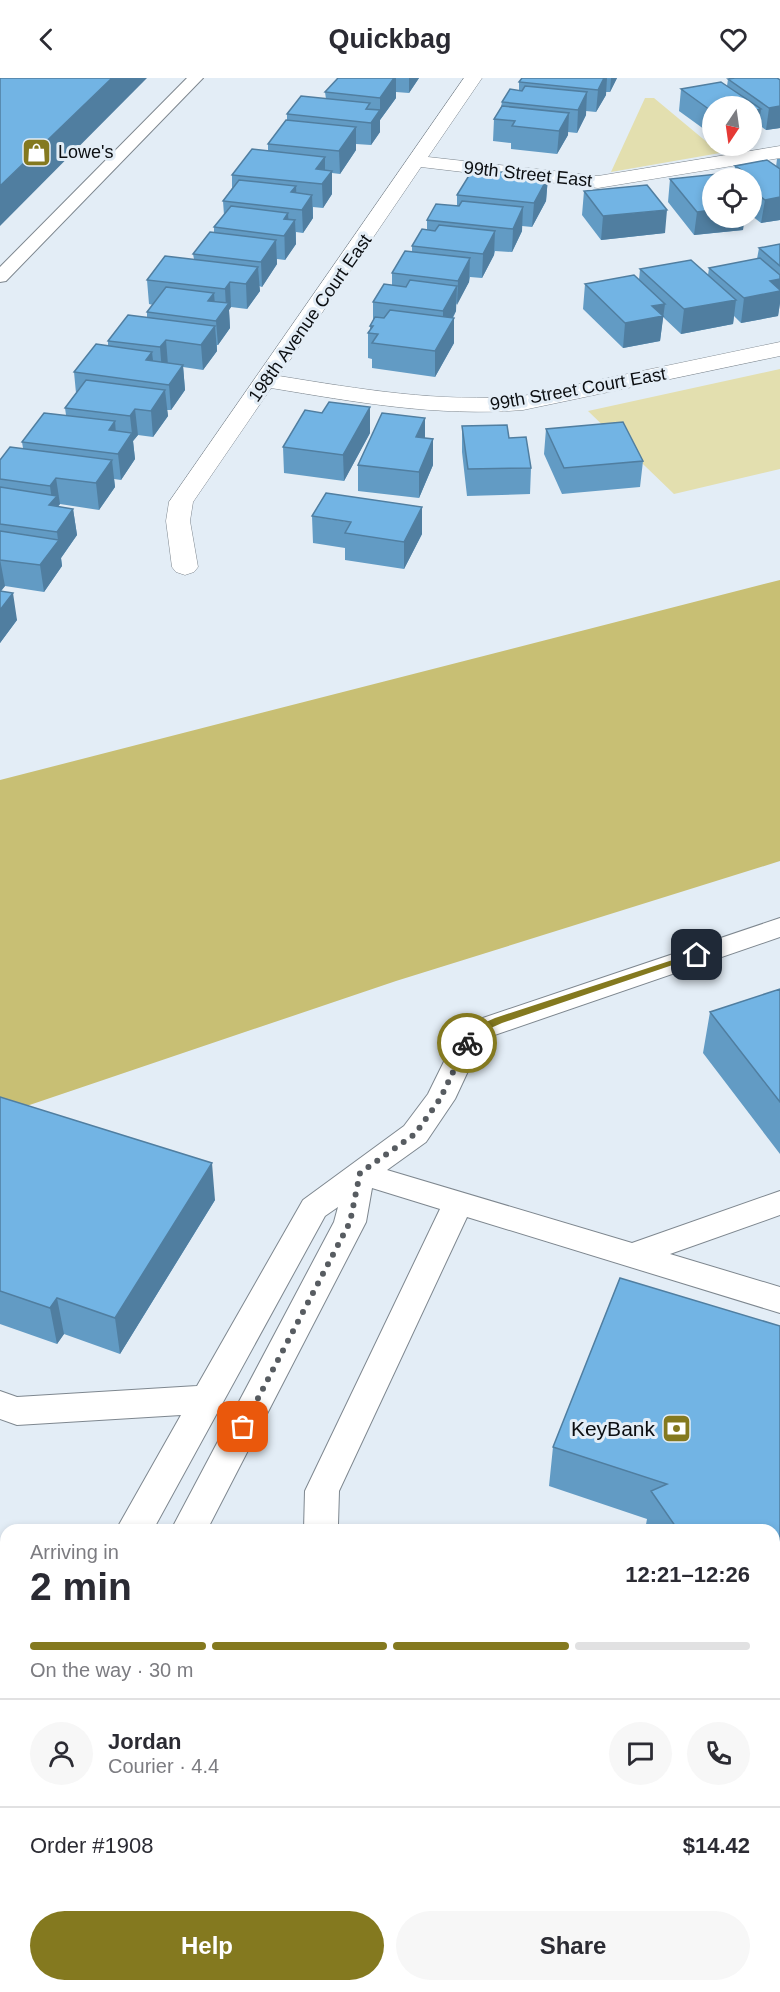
<!DOCTYPE html>
<meta charset="utf-8">
<style>
body{margin:0;font-family:Helvetica,sans-serif;background:#f7f7f7;color:#2b2b33;height:100vh;display:flex;flex-direction:column;font-size:22px;white-space:nowrap}
*{box-sizing:border-box;margin:0}
p{font-size:20px;color:#7c7c81}
.icon{flex:none;width:33px;height:33px;fill:none;stroke:currentColor;stroke-width:2;stroke-linecap:round;stroke-linejoin:round}
.map{position:relative;flex:1;overflow:hidden}
.drawer{position:absolute;left:0px;top:1446px;width:780px;height:468px;display:flex;flex-direction:column;background:#fff;border-radius:18px 18px 0 0;box-shadow:0 3px 9px #0003}
.drawer>*{flex:none}
.needle{width:39px;rotate:193deg}
.tools{position:absolute;left:702px;top:18px;display:grid;gap:12px}
.tools a{display:grid;place-items:center;width:60px;height:60px;border-radius:50%;background:#fff;box-shadow:0 3px 9px #0003;font-size:30px}
.pin{position:absolute;display:grid;place-items:center;width:51px;height:51px;color:#fff;margin:-26px;border-radius:12px;box-shadow:0 3px 9px #0006}
.courier{position:absolute;display:grid;place-items:center;width:60px;height:60px;margin:-30px;border:4px solid #84791f;border-radius:50%;background:#fff;color:#222;box-shadow:0 2px 8px #0007}
.head em{font-style:normal;font-weight:600}
.head div{display:flex;flex-direction:column-reverse}
.head{display:flex;align-items:center;justify-content:space-between;height:102px;padding:0 30px}
h1{font-size:39px;font-weight:600;line-height:45px}
.bar{display:grid;grid-template-columns:repeat(4,1fr);gap:9px 6px;align-content:center;height:72px;padding:0 30px}
.bar i{height:8px;border-radius:4px;background:#e1e1e2}
.bar .on{background:#84791f}
.bar p{grid-column:span 4}
.line{display:flex;align-items:center;gap:15px;padding:0 30px;border-top:2px solid #e1e1e2}
.line div{flex:1}
.round{display:grid;place-items:center;flex:none;width:63px;height:63px;border-radius:32px;background:#f7f7f7}
.primary-button{display:flex;gap:12px;margin-top:auto;padding:12px 30px}
.primary-button a{flex:1;height:69px;border-radius:36px;background:#84791f;color:#fff;font-size:24px;font-weight:600;line-height:69px;text-align:center}
.primary-button a+a{background:#f7f7f7;color:#2b2b33}
header{display:flex;justify-content:space-between;align-items:center;height:78px;padding:0 30px;background:#fff;font-size:27px;font-weight:600}
.map>svg:first-child{display:block}
.green{fill:#e3dfaf}
.forest{fill:#c8bf74}
.lines{fill:none;stroke-linecap:round;stroke-linejoin:round}
.lane-casing{stroke:#7e878f;stroke-width:2}
.street-casing{stroke:#7e878f;stroke-width:1}
.primary-casing{stroke:#c9cacb;stroke-width:1}
.lane{fill:#fff;fill-rule:evenodd}
.street{fill:#fff;fill-rule:evenodd}
.primary{fill:#b5ddfb;fill-rule:evenodd}
.wall{fill:#629bc4}
.shaded-wall{fill:#507ea0}
.building{fill:#72b4e4;stroke:#507ea0;stroke-width:1.5}
.route{fill:#84791f}
.done{stroke:#575c61;stroke-width:6;stroke-dasharray:0 10.8}
.labels{text-anchor:middle;dominant-baseline:central;stroke-width:6;stroke-linejoin:round;paint-order:stroke}
.far-poi-label{font-size:18px;fill:#0b0e11;stroke:#e3edf6;text-anchor:start}
.far-street-label{font-size:18px;fill:#0b0e11;stroke:#e3edf6}
.poi-label{font-size:21px;fill:#0b0e11;stroke:#e3edf6;text-anchor:end}
</style>
<header><svg class="icon" aria-label="back" viewBox="0 0 24 24"><path d="M15 5l-7 7 7 7"/></svg>Quickbag<svg class="icon" aria-label="heart" viewBox="0 0 24 24"><path d="M12 20l-8-8c-3-5 5-10 8-4 3-6 11-1 8 4z"/></svg></header>
<div class="map">
<svg width="780" height="1914" viewBox="0 0 780 1914">
<rect width="100%" height="100%" fill="#e3edf6"/>
<path class="green" d="M645 20H654L720 75 611 94Z
M780 291V391L674 416 588 333Z"/>
<path class="forest" d="M780 502V783L396 903 0 1037V702Z"/>
<g class="lines">
<defs>
<path id="lane" d="M187 0H203L6 203 0 204V189Z
M780 840V859L483 961 455 1021 426 1064 387 1092 632 1165 780 1113V1137L670 1176 780 1209V1235L467 1139 339 1413 338 1446 341 1452H304L305 1413 440 1131 372 1110 366 1144 207 1452H171L334 1144 338 1129 325 1138 153 1452H116L181 1337 17 1347 0 1341V1313L17 1319 197 1308 303 1122 404 1048 428 1016 462 947Z
M6 1535V1570L0 1572V1537Z
M774 1644 780 1646V1682L774 1680Z"/>
<path id="street" d="M464 0H482L428 79 598 98 780 68V80L598 110 421 89 279 298C360 311 440 325 523 318L780 264V278L523 332C437 339 355 324 271 310L193 424 190 443 198 489 194 494 185 497 176 494 172 489 166 443 169 424Z"/>
<path id="primary" d="M0 1575 6 1577V1618L0 1616Z
M0 1742 6 1744V1790L0 1788Z
M774 1872 780 1874V1914H759L755 1908H774Z
M322 1908H382L384 1914H324Z"/>
</defs>
<use href="#lane" class="lane-casing"/>
<use href="#street" class="street-casing"/>
<use href="#primary" class="primary-casing"/>
<use href="#lane" class="lane"/>
<use href="#street" class="street"/>
<use href="#primary" class="primary"/>
</g>
<path class="wall" d="M338 0H419L409 15 396 14V20L380 42V54L371 67 356 66V72L340 96 332 95V116L323 130 313 129V140L303 155 296 154V166L285 182 277 181V186L262 209 259 208 260 213 247 231 231 229 229 232 230 250 218 267H217V273L203 292 183 289 185 312 171 332H167L168 338 153 359 138 357 133 363 135 381 121 402 114 401 115 409 99 432 60 426 58 429 73 431 77 457 61 480 62 488 44 514 5 508 1 513 17 542 0 565V382L23 370 22 364 66 337 65 330 76 315 74 294 108 268V263L147 239V234L153 227 149 226 147 202 194 181 193 176 214 155V149L224 137 223 123 232 110V97L268 73V66L287 42V36L326 21 325 14Z
M522 0H617L610 14H606V17L596 34 586 33V37L577 55 568 54V57L557 76 511 71V65L493 63 494 41 501 29 502 24 519 12V4Z
M779 0 780 50 766 52 759 47 758 54 752 55V28H712V53L708 54 679 33 681 11 727 8 728 1H779Z
M777 81H780V142L761 145 752 138V100H732V98H734L735 88 776 89Z
M548 99 546 123 532 149 522 148V153L512 174 495 173 494 177 482 200 470 199 469 204 456 227V233L453 240H454V265L435 299 372 290V281L368 280V255L370 253V248L373 243V224L392 207V195L412 173V168L427 152V142L457 128V117Z
M670 101 743 152 694 157 668 124Z
M584 113 665 155 601 162 582 137Z
M780 166V225L778 238 741 245 734 238 733 246 681 256 663 239 660 263 623 270 583 231 585 206 639 202 640 191 708 197 709 190 757 181 759 170Z
M370 329V355L344 403 284 395 283 369 322 335Z
M462 348 531 390 530 416 467 418 462 374Z
M546 351 643 383 640 409 562 416 544 376Z
M425 360 433 361V387L419 420 358 413V387Z
M312 438 422 456 404 491 345 482V470L313 465Z
M780 911V1076L703 975 710 934Z
M0 1019 215 1122 120 1276 64 1256 57 1266 0 1246Z
M780 1248V1503L774 1501V1452H645L647 1441 549 1408 553 1369Z"/>
<path class="shaded-wall" d="M112 0H147L0 148V108Z
M394 0H396V20L380 42V20Z
M409 0H419L409 15Z
M604 0H607L606 17 596 34 598 12Z
M611 0H617L610 14Z
M587 14 586 37 577 55 578 32Z
M780 28V50L766 52 769 30Z
M712 31V53L708 54 710 32Z
M761 31 758 54 752 55V33Z
M380 32V54L371 67V45Z
M569 35 568 57 557 76 559 53Z
M356 49V72L340 96 339 73Z
M325 79V102L316 91Z
M332 93V116L323 130 322 106Z
M548 99 546 123 532 149 534 125Z
M296 108 297 131 291 114Z
M312 117 313 140 303 155 302 132Z
M780 119V142L761 145 765 122Z
M523 129 522 153 512 174 513 151Z
M667 132 665 155 601 162 603 138Z
M712 132V140H745L743 152 694 157 697 134Z
M288 135 289 151 295 142 296 166 285 182 284 141Z
M495 153 494 177 482 200 483 176Z
M276 162 277 186 262 209 261 184Z
M470 180 469 204 457 227 458 203Z
M258 189 260 213 247 231 246 206Z
M780 201V225L778 238 741 245 744 220 770 203Z
M230 204 231 229 229 232 230 250 218 267 216 243 226 229 225 211Z
M457 208 456 233 443 257V233Z
M214 215 216 240 208 223Z
M736 222 733 246 681 256 684 231Z
M665 226 660 263 623 270 625 245 652 228Z
M454 240V265L435 299V273Z
M215 248 217 273 203 292 201 267Z
M166 262 168 287 162 294 160 269Z
M152 274 155 299 146 282Z
M183 287 185 312 171 332 169 307Z
M165 312 168 338 153 359 151 333Z
M370 329V355L344 403 343 377Z
M135 331 138 357 133 363 135 381 121 402 118 376 132 356 130 338Z
M425 340V365L416 359Z
M115 343 117 369 109 352Z
M433 361V387L419 420V394Z
M112 382 115 409 99 432 96 405Z
M56 400 60 426 58 428 49 427 52 423 50 408Z
M422 429V456L404 491V464Z
M73 431 77 457 61 480 62 488 44 514 40 487 58 462 57 454Z
M0 481 5 508 1 513 3 527 0 532Z
M13 515 17 542 0 565V532Z
M212 1085 215 1122 120 1276 115 1240Z
M57 1220 64 1256 57 1266 50 1230Z"/>
<path class="building" d="M0 0H112L0 108Z
M338 0H394L380 20 325 14Z
M522 0H604L598 12 519 4Z
M735 0H777L780 2V28L769 30 728 1Z
M721 4 761 31 752 33V28H712V31L710 32 681 11Z
M525 8 587 14 578 32 502 24 510 11 522 13Z
M301 18 370 25 366 31 380 32 371 45 287 36Z
M502 28 569 35 559 53 512 48 515 43 494 41Z
M286 42 356 49 339 73 268 66Z
M252 71 325 79 316 91 332 93 322 106 232 97Z
M767 82 780 91V119L765 122 752 112V100H736L732 98 746 95 735 88Z
M473 91 548 99 534 125 457 117Z
M718 96 722 100H712V132L697 134 670 101Z
M239 102 296 108 291 114 312 117 302 132 223 123Z
M647 107 667 132 603 138 584 113Z
M462 123 523 129 513 151 427 142 436 126 459 128Z
M231 128 288 135 284 141 295 142 284 158 214 149Z
M439 147 495 153 483 176 412 168 422 151 435 153Z
M210 154 276 162 261 184 193 176Z
M780 166V188L759 170Z
M405 173 470 180 458 203 392 195Z
M165 178 258 189 246 206 230 204 225 211 147 202Z
M760 180 780 197V201L770 203 780 212V213L744 220 709 190Z
M691 182 736 222 684 231 640 191Z
M634 197 665 226 652 228 663 238 625 245 585 206Z
M410 202 457 208 443 233 373 224 384 206 406 209Z
M166 209 214 215 208 223 229 225 216 243 147 234Z
M390 232 454 240 435 273 372 265 378 256 368 255 373 248H370L375 239 384 240Z
M128 237 215 248 201 267 166 262 160 269 108 263Z
M96 266 152 274 146 282 183 287 169 307 74 294Z
M86 302 165 312 151 333 135 331 130 338 65 330Z
M329 324 370 329 343 377 283 369 305 332 322 335Z
M44 335 115 343 109 352 132 355 118 376 22 364Z
M382 335 425 340 416 359 433 361 419 394 358 387Z
M623 344 643 383 564 390 546 351Z
M507 347 509 360 526 359 531 390 468 391 462 348Z
M10 369 112 382 96 405 56 400 50 408 0 401V382Z
M0 409 57 418 49 427 73 431 57 454 0 446Z
M326 415 422 429 404 464 345 455 351 444 312 438Z
M0 453 59 462 40 487 0 482Z
M0 513 13 515 0 532Z
M780 911V1024L710 934Z
M0 1019 212 1085 115 1240 57 1220 50 1230 0 1213Z
M620 1200 780 1248V1461L774 1459V1452H753L741 1448 733 1452H678L651 1413 667 1406 553 1369Z"/>
<path class="route" d="M694 875 702 877 502 945 475 957 470 967 462 965 468 952 495 940Z"/>
<g class="lines">
<path class="done" d="M243 1349 350 1144 360 1095 415 1056 440 1021 467 965"/>
</g>
<defs>
<symbol id="shop-square" viewBox="-11 -11 22 22"><rect x="-9" y="-9" width="18" height="18" rx="4" fill="#84791f" stroke="#e3edf6"/><path d="M-5-2.5h2.3a2.7 3.5 0 0 1 5.4 0H5L5.5 6h-11ZM-1.5-2.5h3a1.5 2.3 0 0 0-3 0Z" fill="#fff"/></symbol>
<symbol id="bank-square" viewBox="-11 -11 22 22"><rect x="-9" y="-9" width="18" height="18" rx="4" fill="#84791f" stroke="#e3edf6"/><path d="M-6-4H6V4H-6ZM0-2.3a2.3 2.3 0 1 0 0 4.6a2.3 2.3 0 1 0 0-4.6Z" fill="#fff"/></symbol>
</defs>
<g fill-rule="evenodd">
<use href="#shop-square" x="20" y="58" width="33" height="33"/>
<use href="#bank-square" x="660" y="1334" width="33" height="33"/>
</g>
<g class="labels">
<g class="far-poi-label">
<text x="58" y="74">Lowe's</text>
</g>
<g class="far-street-label">
<text transform="translate(528 96) rotate(6)">99th Street East</text>
<text transform="translate(310 240) rotate(-55)">198th Avenue Court East</text>
<text transform="translate(578 311) rotate(-10)">99th Street Court East</text>
</g>
<g class="poi-label">
<text x="655" y="1350">KeyBank</text>
</g>
</g>
</svg>
<div class="tools">
<a><svg class="needle" viewBox="-14 -14 28 28"><path d="M0-13l5 13h-10z" fill="#e53935"/><path d="M0 13l5-13h-10z" fill="#7c7c81"/></svg></a>
<a><svg class="icon" aria-label="locate" viewBox="0 0 24 24"><circle cx="12" cy="12" r="6"/><path d="M12 2v4M12 18v4M2 12h4M18 12h4"/></svg></a>
</div>
<div class="pin" style="left:243px;top:1349px;background:#ea580c"><svg class="icon" aria-label="bag" viewBox="0 0 24 24"><path d="M5 8h14l-1 12H6zM9 8a3 3 0 0 1 6 0"/></svg></div>
<div class="pin" style="left:697px;top:877px;background:#1f2937"><svg class="icon" aria-label="home" viewBox="0 0 24 24"><path d="M3 11l9-7 9 7M6 9v11h12V9"/></svg></div>
<div class="courier" style="left:467px;top:965px"><svg class="icon" aria-label="bike" viewBox="0 0 24 24"><circle cx="6" cy="16" r="4"/><circle cx="18" cy="16" r="4"/><path d="M6 16l4-8h5l3 8M10 8l3 8H6M13 5h3"/></svg></div>
<section class="drawer">
<div class="head"><div><h1>2 min</h1><p>Arriving in</p></div><em>12:21–12:26</em></div>
<div class="bar"><i class="on"></i><i class="on"></i><i class="on"></i><i></i><p>On the way · 30 m</p></div>
<div class="line" style="height:108px"><a class="round"><svg class="icon" aria-label="person" viewBox="0 0 24 24"><circle cx="12" cy="8" r="4"/><path d="M4 21q1-7 8-7t8 7"/></svg></a><div><b>Jordan</b><p>Courier · 4.4</p></div><a class="round"><svg class="icon" aria-label="chat" viewBox="0 0 24 24"><path d="M4 5h16v11H9l-5 4z"/></svg></a><a class="round"><svg class="icon" aria-label="phone" viewBox="0 0 24 24"><path d="M5 4h4l2 5-3 2q2 4 5 5l2-3 5 2v4C11 20 4 13 5 4z"/></svg></a></div>
<div class="line" style="height:78px"><div>Order #1908</div><b>$14.42</b></div>
<div class="primary-button"><a>Help</a><a>Share</a></div>
</section>
</div>
